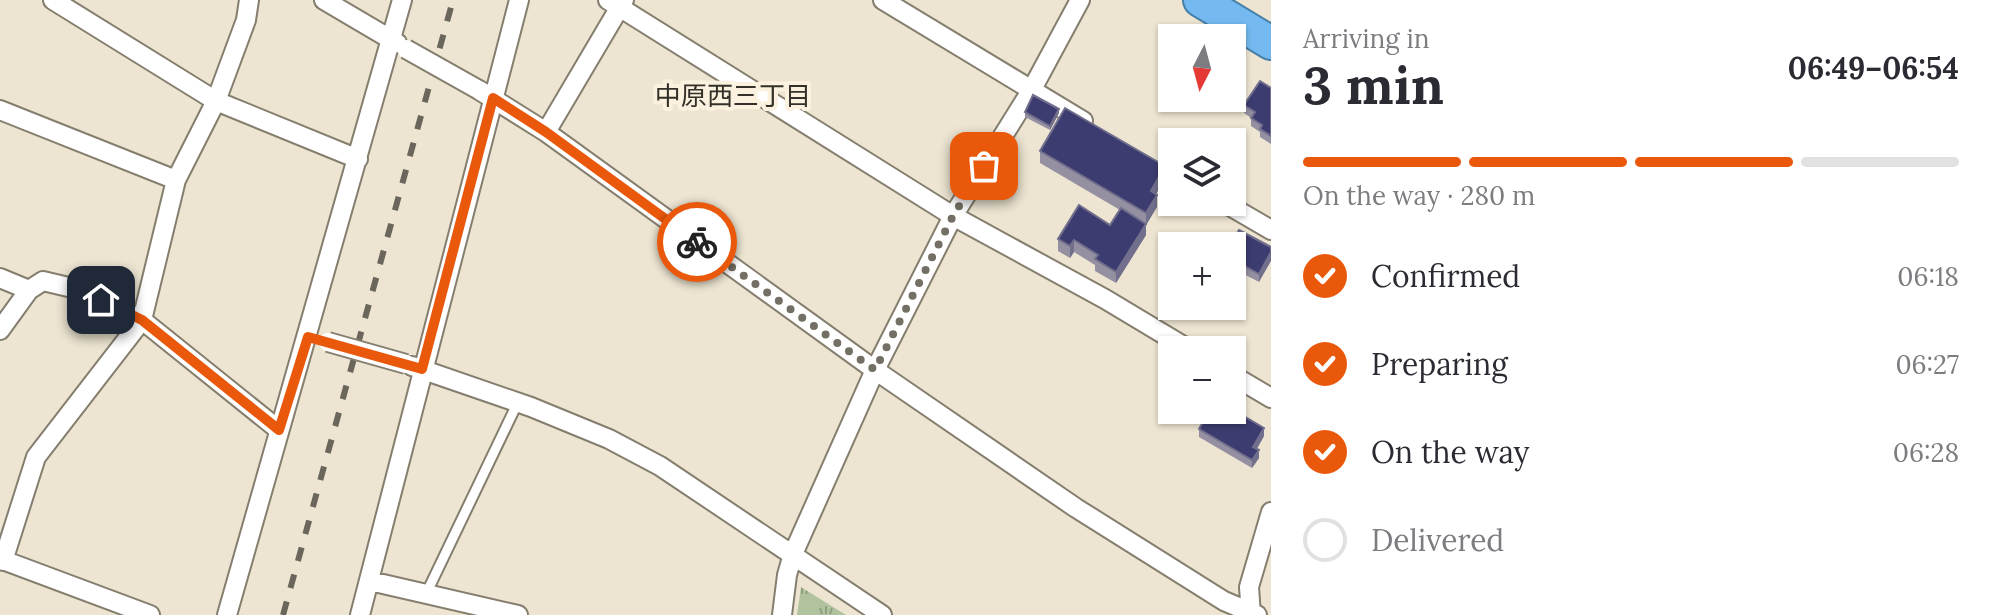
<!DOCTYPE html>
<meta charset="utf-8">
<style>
body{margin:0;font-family:Lora,"Noto Sans JP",serif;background:#f7f7f7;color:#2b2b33;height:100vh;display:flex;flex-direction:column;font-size:30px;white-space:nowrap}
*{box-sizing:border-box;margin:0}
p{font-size:26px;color:#7c7c81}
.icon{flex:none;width:44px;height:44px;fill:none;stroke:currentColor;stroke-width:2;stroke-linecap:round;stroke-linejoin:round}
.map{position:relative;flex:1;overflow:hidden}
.details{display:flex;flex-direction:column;background:#fff;width:720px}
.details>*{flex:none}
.needle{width:52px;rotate:186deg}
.tools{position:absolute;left:1158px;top:24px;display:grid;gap:16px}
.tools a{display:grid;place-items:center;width:88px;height:88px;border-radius:0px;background:#fff;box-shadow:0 2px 6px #0004;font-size:40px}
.pin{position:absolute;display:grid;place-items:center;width:68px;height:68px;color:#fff;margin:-34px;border-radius:16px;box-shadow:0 4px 12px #0006}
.courier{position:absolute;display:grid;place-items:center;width:80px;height:80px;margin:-40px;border:6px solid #ea580c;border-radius:50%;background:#fff;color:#222;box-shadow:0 2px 10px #0007}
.headline em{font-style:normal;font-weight:800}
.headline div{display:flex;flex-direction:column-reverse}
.headline{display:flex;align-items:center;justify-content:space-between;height:136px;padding:0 32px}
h1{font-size:52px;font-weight:800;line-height:60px}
.bar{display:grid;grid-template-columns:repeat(4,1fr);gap:12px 8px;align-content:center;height:96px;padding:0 32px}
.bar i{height:10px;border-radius:6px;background:#e1e1e2}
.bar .current{background:#ea580c}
.bar p{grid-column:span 4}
ol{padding:0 32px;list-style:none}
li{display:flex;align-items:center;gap:24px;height:88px}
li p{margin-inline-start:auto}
li .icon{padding:8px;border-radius:50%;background:#ea580c;color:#fff;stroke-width:4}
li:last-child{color:#7c7c81}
li i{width:44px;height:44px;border:4px solid #e1e1e2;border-radius:50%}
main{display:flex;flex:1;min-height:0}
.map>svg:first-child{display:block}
.grass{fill:url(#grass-tufts)}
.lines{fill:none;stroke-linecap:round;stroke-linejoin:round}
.service-casing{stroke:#857e6e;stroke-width:13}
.minor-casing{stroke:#857e6e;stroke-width:22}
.trunk-casing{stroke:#477fa8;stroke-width:36}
.service{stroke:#fff;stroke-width:9}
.minor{stroke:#fff;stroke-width:18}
.trunk{stroke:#74baf0;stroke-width:32}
.rail{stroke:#6a665b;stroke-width:6;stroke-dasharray:14 14;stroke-linecap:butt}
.minor-bridge-casing{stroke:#857e6e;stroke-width:22;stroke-linecap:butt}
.minor-bridge{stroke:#fff;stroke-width:18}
.wall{fill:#9590a1}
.shaded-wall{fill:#726f8d}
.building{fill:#3d3c70;stroke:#726f8d;stroke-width:2}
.done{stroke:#746f64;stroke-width:8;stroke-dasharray:0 14.4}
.route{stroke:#ea580c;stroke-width:10}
.labels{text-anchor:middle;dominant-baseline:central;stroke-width:8;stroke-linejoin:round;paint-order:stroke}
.neighbourhood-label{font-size:26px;fill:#333029;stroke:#faf2df}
</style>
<main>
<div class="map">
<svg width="1271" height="615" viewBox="0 0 1271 615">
<defs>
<pattern id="grass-tufts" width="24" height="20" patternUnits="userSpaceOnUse" patternTransform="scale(2)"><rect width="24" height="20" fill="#b1c39e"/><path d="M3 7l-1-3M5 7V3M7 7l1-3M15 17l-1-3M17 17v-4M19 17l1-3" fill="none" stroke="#919f81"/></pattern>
</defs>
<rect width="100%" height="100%" fill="#ede5d2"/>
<path class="grass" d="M801 587 846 615H797Z"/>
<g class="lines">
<defs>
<path id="service" d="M426 594 518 402"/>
<path id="minor" d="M53 0 216 101 358 159
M324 0 397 43
M608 0 953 216 1105 299 1190 350
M883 0 1083 121
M479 90 546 132 875 370 1076 508 1224 601 1257 615
M0 110 176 180
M546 132 624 0
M1223 202 1271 230
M0 278 29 290
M0 330 29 290 43 281 81 290 142 320 279 430
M412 366 531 407 609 439 660 466 882 615
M1232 375 1271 398
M0 559 150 615
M3 561 36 457 142 320 176 180 216 101 246 20 249 0
M370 581 518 615
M227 615 402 0
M360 615 519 0
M782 615 787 575 793 554 875 370 953 216 1031 91 1080 0
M1251 615 1249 587 1271 512"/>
<path id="trunk" d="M1200 0 1271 43"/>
</defs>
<use href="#service" class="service-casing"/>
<use href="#minor" class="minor-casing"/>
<use href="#trunk" class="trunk-casing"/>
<use href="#service" class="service"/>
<use href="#minor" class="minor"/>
<use href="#trunk" class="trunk"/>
<path class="rail" d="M283 615 453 0"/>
<defs>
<path id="minor-bridge" d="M406 49 479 90
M328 342 406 364"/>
</defs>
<use href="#minor-bridge" class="minor-bridge-casing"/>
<use href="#minor-bridge" class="minor-bridge"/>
</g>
<path class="wall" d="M1271 88V144L1260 137V132L1251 126V118L1244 113V105Z
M1025 112 1059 113 1050 130 1025 117Z
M1040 151 1165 178 1156 194 1157 207 1146 225V235L1116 283 1095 271V265L1074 252 1070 258 1058 251V239L1110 225 1120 210 1040 163Z
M1232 246 1271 247 1259 282 1232 268Z
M1199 429 1264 436 1257 449 1259 458 1252 468 1199 437Z"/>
<path class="shaded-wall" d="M1059 109V113L1050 130V126Z
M1165 166V178L1151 203V191Z
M1157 195V207L1146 225V213Z
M1146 224V235L1116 283V272Z
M1074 240V252L1070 258V246Z
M1271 252V261L1259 282V274Z
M1264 428V436L1253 455V447Z
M1259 450V458L1252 468V460Z"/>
<path class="building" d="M1260 81 1271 88V136L1260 129 1262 125 1251 118 1255 112 1244 105Z
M1033 95 1059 109 1050 126 1025 112Z
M1065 108 1165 166 1151 191 1157 195 1146 213 1040 151Z
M1079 205 1110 225 1121 208 1146 224 1116 272 1095 259 1098 255 1074 240 1070 246 1058 239Z
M1239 230 1271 247V252L1259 274 1232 259V246H1230Z
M1232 409 1264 428 1253 447 1259 450 1252 460 1199 429 1210 410Z"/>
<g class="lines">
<path class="done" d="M697 242 875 370 953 216 984 166"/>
<path class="route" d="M101 300 142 320 279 430 308 337 422 369 493 98 546 132 697 242"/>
</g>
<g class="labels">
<g class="neighbourhood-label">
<text x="733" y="95">中原西三丁目</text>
</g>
</g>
</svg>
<div class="tools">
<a><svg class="needle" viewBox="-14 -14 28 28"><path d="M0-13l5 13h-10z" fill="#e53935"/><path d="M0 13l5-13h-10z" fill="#7c7c81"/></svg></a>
<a><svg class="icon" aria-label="layers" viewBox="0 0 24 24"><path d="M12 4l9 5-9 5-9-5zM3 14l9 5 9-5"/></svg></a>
<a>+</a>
<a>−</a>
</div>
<div class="pin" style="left:984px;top:166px;background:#ea580c"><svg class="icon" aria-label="bag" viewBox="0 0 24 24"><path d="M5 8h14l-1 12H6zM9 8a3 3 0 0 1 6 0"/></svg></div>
<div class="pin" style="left:101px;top:300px;background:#1f2937"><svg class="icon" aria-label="home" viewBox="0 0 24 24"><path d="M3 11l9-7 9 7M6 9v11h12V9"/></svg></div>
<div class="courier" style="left:697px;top:242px"><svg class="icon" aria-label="bike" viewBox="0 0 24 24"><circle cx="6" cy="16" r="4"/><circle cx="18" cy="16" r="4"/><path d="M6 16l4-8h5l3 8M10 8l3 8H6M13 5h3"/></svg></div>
</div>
<section class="details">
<div class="headline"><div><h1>3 min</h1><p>Arriving in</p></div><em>06:49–06:54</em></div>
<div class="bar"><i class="current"></i><i class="current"></i><i class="current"></i><i></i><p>On the way · 280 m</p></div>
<ol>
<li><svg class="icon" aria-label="check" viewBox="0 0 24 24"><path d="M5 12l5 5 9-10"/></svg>Confirmed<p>06:18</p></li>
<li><svg class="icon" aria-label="check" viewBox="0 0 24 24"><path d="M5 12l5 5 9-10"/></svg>Preparing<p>06:27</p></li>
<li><svg class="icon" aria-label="check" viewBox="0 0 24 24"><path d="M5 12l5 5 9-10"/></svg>On the way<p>06:28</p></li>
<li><i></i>Delivered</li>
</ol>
</section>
</main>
